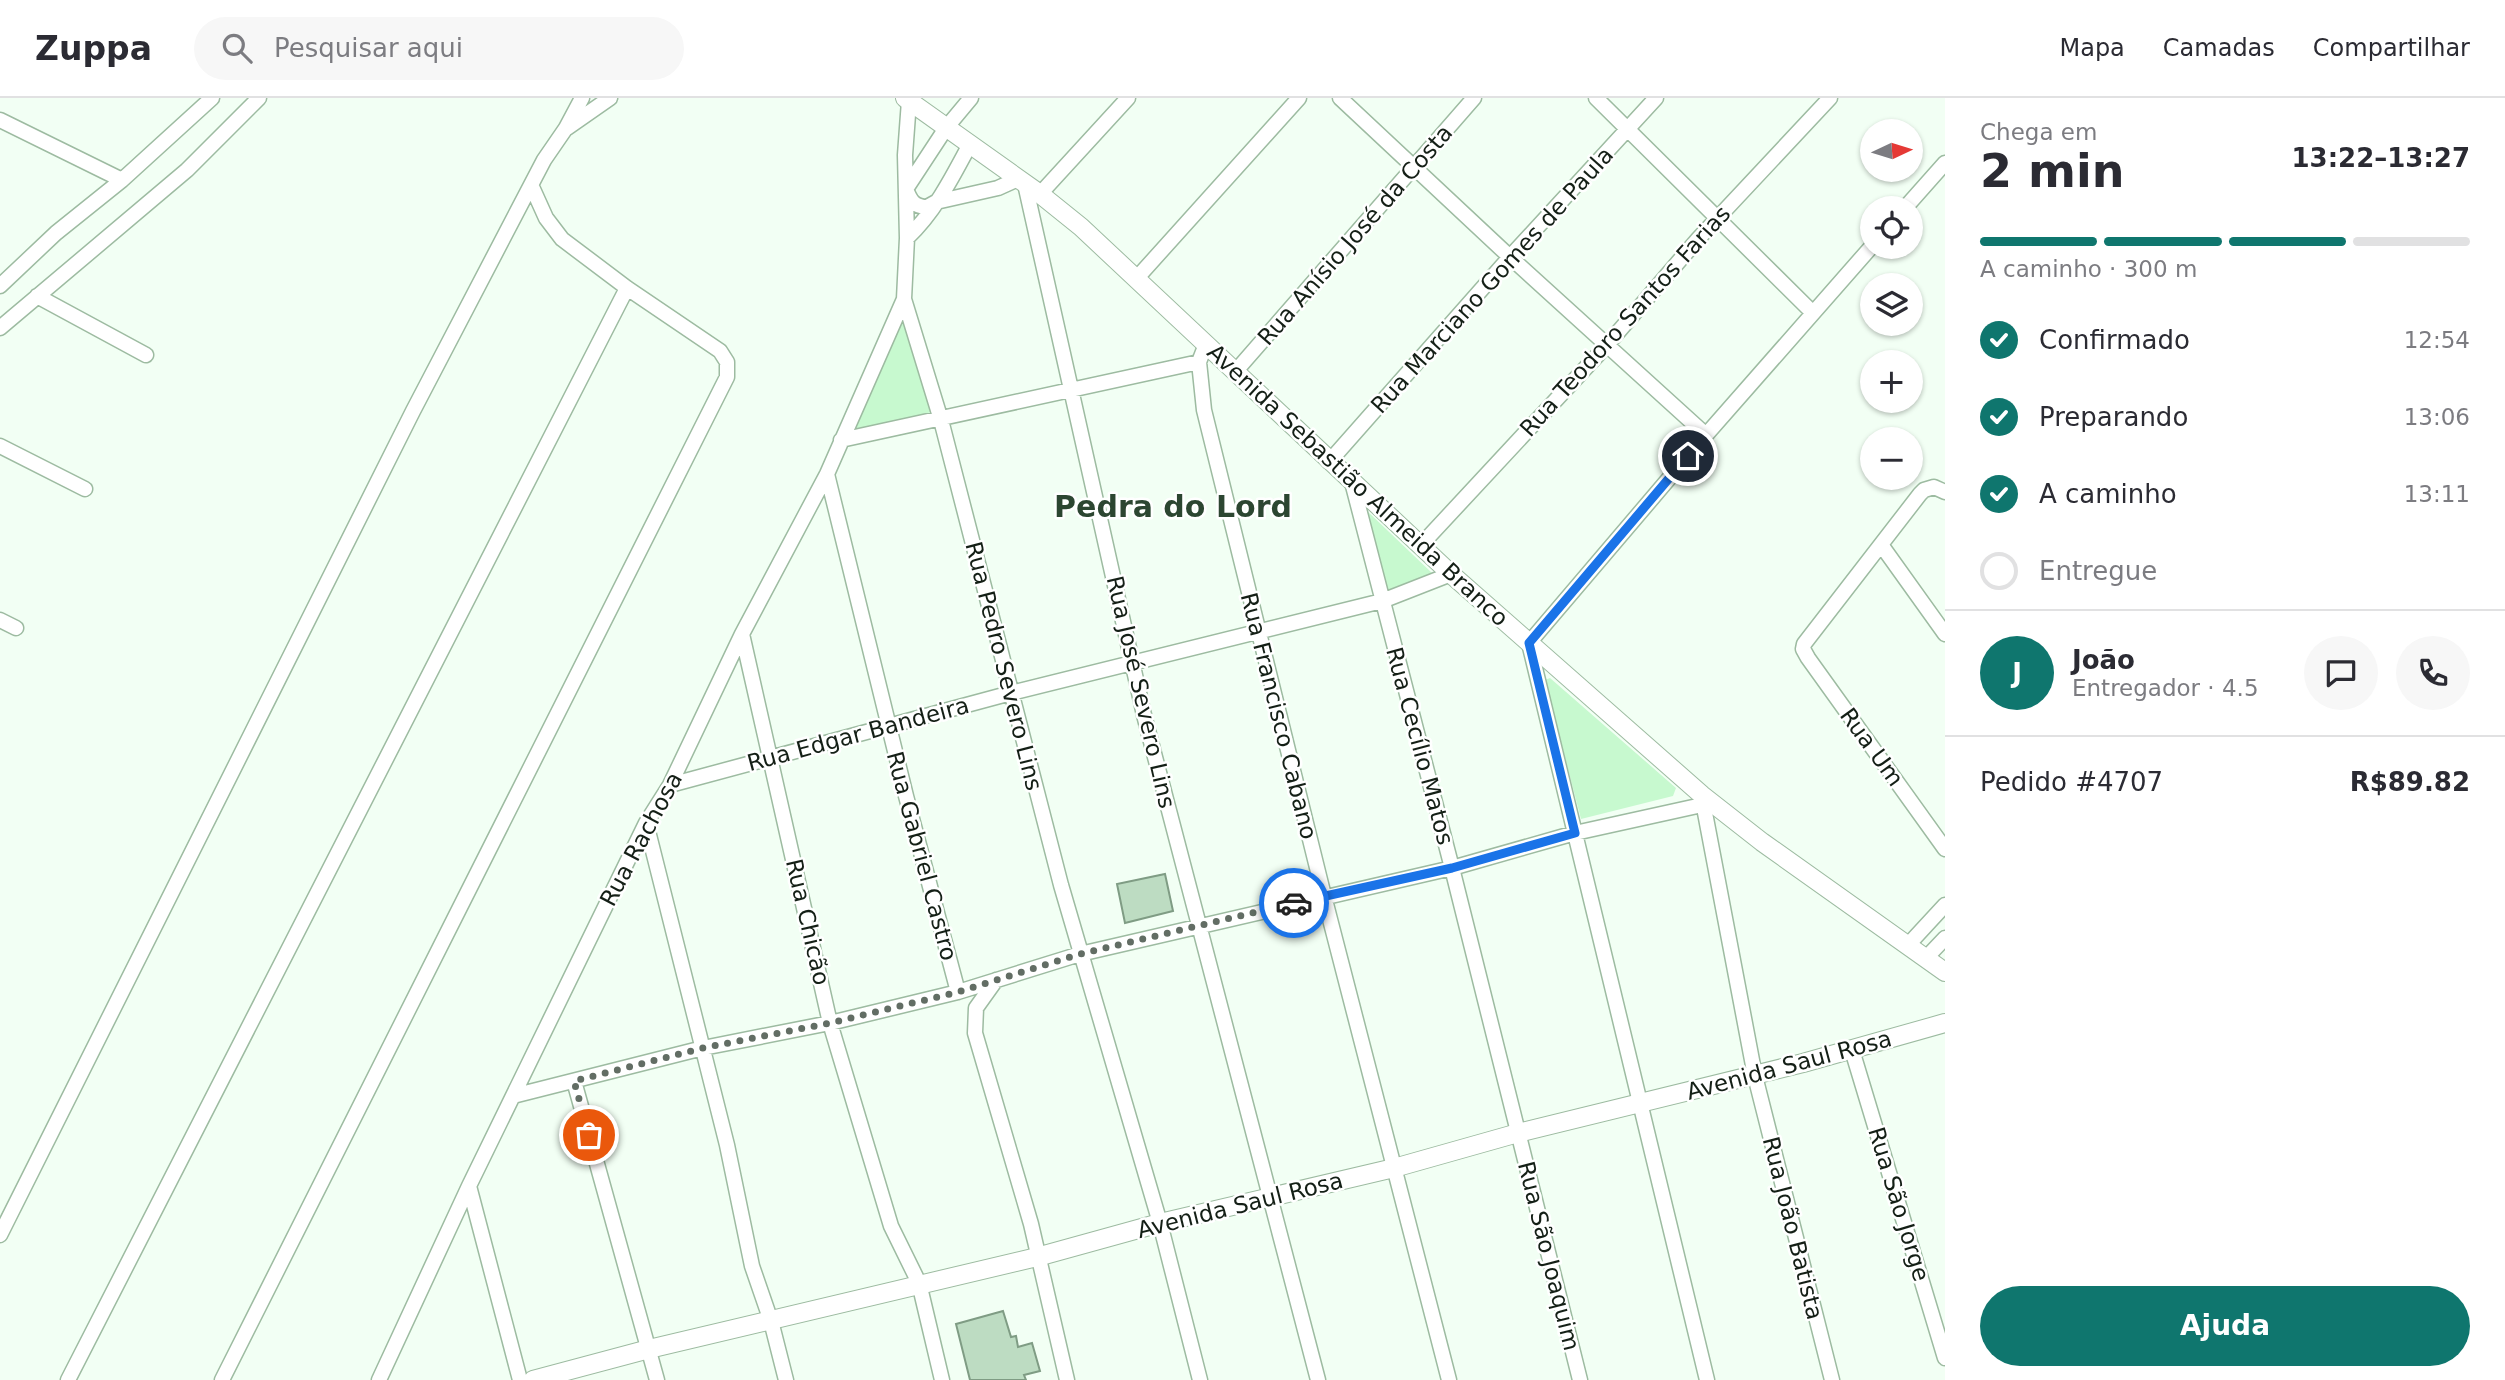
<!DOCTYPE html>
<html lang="pt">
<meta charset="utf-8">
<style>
body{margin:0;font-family:"DejaVu Sans",sans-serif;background:#f7f7f7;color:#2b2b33;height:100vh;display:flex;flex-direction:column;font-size:26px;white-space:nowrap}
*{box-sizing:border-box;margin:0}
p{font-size:23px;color:#7c7c81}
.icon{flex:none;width:38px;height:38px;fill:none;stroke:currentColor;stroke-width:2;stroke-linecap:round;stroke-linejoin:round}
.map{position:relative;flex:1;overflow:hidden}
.side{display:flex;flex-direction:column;background:#fff;width:560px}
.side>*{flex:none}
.needle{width:46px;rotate:86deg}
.buttons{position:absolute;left:1860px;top:21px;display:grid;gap:14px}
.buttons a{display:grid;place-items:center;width:63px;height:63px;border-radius:50%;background:#fff;box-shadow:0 2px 5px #0004;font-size:35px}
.pin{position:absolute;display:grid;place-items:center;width:60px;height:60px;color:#fff;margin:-30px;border:4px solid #fff;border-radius:50%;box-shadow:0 2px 7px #0007}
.courier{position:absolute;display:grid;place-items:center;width:70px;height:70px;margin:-35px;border:5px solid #1a73e8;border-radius:50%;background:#fff;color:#222;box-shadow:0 2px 9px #0007}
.overview em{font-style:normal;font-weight:600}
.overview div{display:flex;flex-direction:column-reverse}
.overview{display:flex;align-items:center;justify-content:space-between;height:119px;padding:0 35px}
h1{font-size:46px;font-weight:600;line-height:52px}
.bar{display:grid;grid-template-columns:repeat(4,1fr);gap:10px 7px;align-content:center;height:84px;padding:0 35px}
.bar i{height:9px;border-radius:5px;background:#e1e1e2}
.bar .selected{background:#0f766e}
.bar p{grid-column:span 4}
.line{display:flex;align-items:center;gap:18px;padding:0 35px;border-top:2px solid #e1e1e2}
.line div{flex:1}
.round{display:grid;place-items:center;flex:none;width:74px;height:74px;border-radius:37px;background:#f7f7f7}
ol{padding:0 35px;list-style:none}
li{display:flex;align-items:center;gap:21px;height:77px}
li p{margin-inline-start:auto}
li .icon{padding:7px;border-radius:50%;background:#0f766e;color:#fff;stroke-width:4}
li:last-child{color:#7c7c81}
li i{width:38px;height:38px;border:4px solid #e1e1e2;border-radius:50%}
.primary-button{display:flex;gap:14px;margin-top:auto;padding:14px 35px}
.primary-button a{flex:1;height:80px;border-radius:42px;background:#0f766e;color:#fff;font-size:28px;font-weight:600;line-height:80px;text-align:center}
header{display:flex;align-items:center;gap:42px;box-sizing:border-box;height:98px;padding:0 35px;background:#fff;border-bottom:2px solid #e1e1e2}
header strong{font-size:33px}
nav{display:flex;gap:38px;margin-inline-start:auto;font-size:24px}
.search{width:490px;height:63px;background:#f7f7f7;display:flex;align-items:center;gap:18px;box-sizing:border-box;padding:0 24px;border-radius:38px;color:#7c7c81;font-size:26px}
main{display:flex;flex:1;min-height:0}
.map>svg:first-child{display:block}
.green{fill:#c7f9cf}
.building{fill:#bddcc2;stroke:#7f9c84;stroke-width:2}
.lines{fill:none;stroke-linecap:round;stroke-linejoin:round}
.minor-casing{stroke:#9dbba1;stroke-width:17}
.tertiary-casing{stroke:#9dbba1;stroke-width:20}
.minor{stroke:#fff;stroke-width:14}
.tertiary{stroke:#fff;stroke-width:18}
.done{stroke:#626d64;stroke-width:7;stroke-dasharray:0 12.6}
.route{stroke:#1a73e8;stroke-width:9}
.labels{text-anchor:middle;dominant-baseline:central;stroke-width:5;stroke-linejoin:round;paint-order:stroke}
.street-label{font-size:23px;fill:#141f16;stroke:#fff}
.district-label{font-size:30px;font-weight:bold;fill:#2c4631;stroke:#fff}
</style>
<header>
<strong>Zuppa</strong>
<div class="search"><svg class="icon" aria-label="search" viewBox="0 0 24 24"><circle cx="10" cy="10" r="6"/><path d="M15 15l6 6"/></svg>Pesquisar aqui</div>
<nav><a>Mapa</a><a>Camadas</a><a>Compartilhar</a></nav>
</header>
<main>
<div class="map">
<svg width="1945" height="1282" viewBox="0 0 1945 1282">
<rect width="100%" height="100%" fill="#f2fff4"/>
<path class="green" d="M902 219 932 314 853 333Z
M1364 410 1432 475 1388 492Z
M1550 580 1676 690 1673 698 1581 721 1545 582Z"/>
<path class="building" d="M1165 776 1173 813 1125 825 1117 786Z
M1003 1213 1011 1239 1016 1238 1018 1249 1032 1245 1040 1273 1024 1277 1026 1282H970L956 1226Z"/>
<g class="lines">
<defs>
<path id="minor" d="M971 0 946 30 906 91C910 102 914 109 927 109L936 104 998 90 1018 81
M1340 0 1510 159 1706 337
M1596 0 1813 215
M909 3 905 57 907 140 904 201 941 322 1061 787 1160 1125 1200 1282
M0 22 122 82
M567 30 610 0
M1025 86 1144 617 1318 1282
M1040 96 1128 0
M1905 110 1945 65
M907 140C934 115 952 80 969 48
M1136 181 1299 0
M0 188 56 135 122 82 212 0
M37 198 146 257
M0 230 187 72 259 0
M1206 246 1199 264 1204 312 1324 798 1449 1282
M1235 274 1474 0
M841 342 1199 264
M0 348 85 391
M1329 364 1510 159 1656 0
M827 376 906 698 958 894
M1352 384 1452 770 1580 1282
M1945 394 1934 389 1924 392 1920 396 1804 546 1803 551 1808 560 1945 751
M1421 447 1607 247 1698 141 1830 0
M1882 448 1945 536
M0 522 16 530
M742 536 830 925 891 1128 919 1185 942 1282
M670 687 1011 595 1382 503 1451 476
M1702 699 1755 978 1832 1282
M646 725 727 1047 752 1168 771 1223 786 1282
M1908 847 1945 807
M1926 860 1945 840
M996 882 976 910 975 935 1031 1126 1067 1282
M1852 952 1945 1260
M574 983 657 1282
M513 998 703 950 830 925 958 894 1080 856 1452 770 1575 735 1702 707
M469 1088 520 1282
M0 1137 413 313 544 62 566 30 582 0
M68 1282 627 190
M222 1282 727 279V264L720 253 627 190 562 141 546 120 532 89
M379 1282 469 1088 646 725 670 687 742 536 827 376 904 201
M1707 1282 1529 545 1706 337 1872 148"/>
<path id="tertiary" d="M905 0 1040 96 1081 129 1451 476 1702 697 1762 744 1945 874
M533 1282 649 1251 1037 1159 1160 1125 1394 1070 1518 1035 1803 965 1945 925"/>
</defs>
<use href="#minor" class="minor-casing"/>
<use href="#tertiary" class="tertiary-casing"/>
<use href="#minor" class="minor"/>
<use href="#tertiary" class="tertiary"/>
</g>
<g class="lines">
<path class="done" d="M589 1037 574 983 703 950 830 925 958 894 1080 856 1294 805"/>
<path class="route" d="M1294 805 1452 770 1575 735 1529 545 1688 358"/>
</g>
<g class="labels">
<g class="street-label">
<text transform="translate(1355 137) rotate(-49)">Rua Anísio José da Costa</text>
<text transform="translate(1492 182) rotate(-48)">Rua Marciano Gomes de Paula</text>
<text transform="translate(1625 223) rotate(-48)">Rua Teodoro Santos Farias</text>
<text transform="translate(1358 387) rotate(43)">Avenida Sebastião Almeida Branco</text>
<text transform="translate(1004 568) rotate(76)">Rua Pedro Severo Lins</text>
<text transform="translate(1141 594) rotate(77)">Rua José Severo Lins</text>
<text transform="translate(1279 618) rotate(76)">Rua Francisco Cabano</text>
<text transform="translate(858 636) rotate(-15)">Rua Edgar Bandeira</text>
<text transform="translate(1420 648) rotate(75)">Rua Cecílio Matos</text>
<text transform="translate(1872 649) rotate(54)">Rua Um</text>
<text transform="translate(641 741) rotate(-62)">Rua Rachosa</text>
<text transform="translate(922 758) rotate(75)">Rua Gabriel Castro</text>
<text transform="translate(808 824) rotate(77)">Rua Chicão</text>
<text transform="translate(1789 967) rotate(-15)">Avenida Saul Rosa</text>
<text transform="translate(1899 1106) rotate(73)">Rua São Jorge</text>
<text transform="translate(1240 1107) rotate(-14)">Avenida Saul Rosa</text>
<text transform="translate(1793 1130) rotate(76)">Rua João Batista</text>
<text transform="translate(1549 1158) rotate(76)">Rua São Joaquim</text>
</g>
<g class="district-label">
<text x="1173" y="408">Pedra do Lord</text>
</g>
</g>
</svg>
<div class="buttons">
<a><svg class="needle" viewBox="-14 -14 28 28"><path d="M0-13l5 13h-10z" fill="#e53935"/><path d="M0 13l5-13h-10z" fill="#7c7c81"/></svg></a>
<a><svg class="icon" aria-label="locate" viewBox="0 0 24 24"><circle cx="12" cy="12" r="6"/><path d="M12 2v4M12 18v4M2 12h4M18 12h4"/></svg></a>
<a><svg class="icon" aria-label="layers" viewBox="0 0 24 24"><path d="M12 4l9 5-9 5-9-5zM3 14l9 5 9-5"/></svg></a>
<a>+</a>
<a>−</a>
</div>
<div class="pin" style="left:589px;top:1037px;background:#ea580c"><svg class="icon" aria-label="bag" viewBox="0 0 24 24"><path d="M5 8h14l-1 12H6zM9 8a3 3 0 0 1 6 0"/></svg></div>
<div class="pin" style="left:1688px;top:358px;background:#1f2937"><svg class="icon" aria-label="home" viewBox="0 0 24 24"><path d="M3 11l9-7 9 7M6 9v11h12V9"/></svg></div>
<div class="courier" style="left:1294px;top:805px"><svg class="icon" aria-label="car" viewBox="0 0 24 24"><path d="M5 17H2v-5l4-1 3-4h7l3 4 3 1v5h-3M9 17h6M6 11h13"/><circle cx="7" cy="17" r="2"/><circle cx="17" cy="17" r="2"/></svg></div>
</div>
<section class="side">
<div class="overview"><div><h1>2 min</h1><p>Chega em</p></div><em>13:22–13:27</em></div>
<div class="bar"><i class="selected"></i><i class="selected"></i><i class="selected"></i><i></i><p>A caminho · 300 m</p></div>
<ol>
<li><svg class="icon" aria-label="check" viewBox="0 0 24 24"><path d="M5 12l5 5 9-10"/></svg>Confirmado<p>12:54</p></li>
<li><svg class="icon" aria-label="check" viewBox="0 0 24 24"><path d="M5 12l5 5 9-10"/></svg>Preparando<p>13:06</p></li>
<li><svg class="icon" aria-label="check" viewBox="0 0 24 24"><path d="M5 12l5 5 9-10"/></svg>A caminho<p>13:11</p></li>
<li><i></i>Entregue</li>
</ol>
<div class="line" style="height:126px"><b class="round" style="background:#0f766e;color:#fff">J</b><div><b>João</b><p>Entregador · 4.5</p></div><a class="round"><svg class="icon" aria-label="chat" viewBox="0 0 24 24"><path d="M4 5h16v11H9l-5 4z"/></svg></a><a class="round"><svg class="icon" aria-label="phone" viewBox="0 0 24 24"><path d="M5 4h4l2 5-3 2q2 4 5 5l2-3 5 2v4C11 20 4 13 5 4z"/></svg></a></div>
<div class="line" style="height:91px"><div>Pedido #4707</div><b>R$89.82</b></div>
<div class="primary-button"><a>Ajuda</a></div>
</section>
</main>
